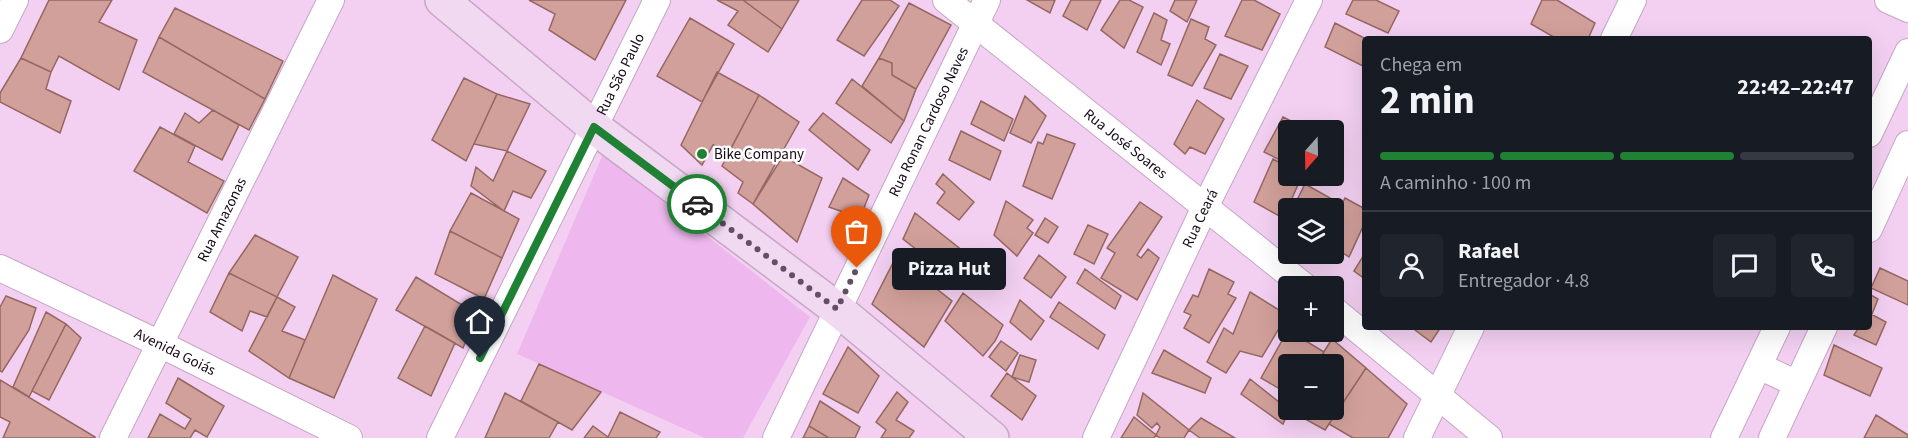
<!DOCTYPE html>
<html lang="pt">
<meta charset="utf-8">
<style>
body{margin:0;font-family:"Source Sans 3",sans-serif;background:#20242c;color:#f1f3f6;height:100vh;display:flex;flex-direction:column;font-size:22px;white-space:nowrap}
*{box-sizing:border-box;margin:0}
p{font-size:20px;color:#9ea1a6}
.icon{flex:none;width:33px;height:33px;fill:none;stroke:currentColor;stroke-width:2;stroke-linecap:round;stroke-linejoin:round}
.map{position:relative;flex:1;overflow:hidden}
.side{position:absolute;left:1362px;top:36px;width:510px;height:294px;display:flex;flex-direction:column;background:#171b24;border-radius:6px;box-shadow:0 6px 24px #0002}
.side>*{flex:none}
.needle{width:39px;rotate:200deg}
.fabs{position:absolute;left:1278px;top:120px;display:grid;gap:12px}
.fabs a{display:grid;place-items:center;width:66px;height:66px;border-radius:6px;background:#171b24;box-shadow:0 6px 24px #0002;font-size:30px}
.pin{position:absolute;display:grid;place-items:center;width:51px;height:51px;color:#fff;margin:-62px -26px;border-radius:50% 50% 50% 0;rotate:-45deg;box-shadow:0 0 6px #0007}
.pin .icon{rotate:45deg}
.courier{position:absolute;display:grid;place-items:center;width:60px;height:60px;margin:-30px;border:4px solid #1f8134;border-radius:50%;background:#fff;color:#222;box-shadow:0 2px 8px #0007}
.bubble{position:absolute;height:42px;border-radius:6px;background:#171b24;box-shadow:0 6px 24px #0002;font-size:20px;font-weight:700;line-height:42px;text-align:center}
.overview em{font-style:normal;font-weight:700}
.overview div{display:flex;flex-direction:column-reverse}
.overview{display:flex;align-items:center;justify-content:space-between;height:102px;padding:0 18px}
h1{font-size:39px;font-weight:700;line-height:45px}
.bar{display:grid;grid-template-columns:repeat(4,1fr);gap:9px 6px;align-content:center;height:72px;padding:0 18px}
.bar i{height:8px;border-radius:4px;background:#363941}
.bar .active{background:#1f8134}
.bar p{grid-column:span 4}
.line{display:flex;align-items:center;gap:15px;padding:0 18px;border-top:2px solid #363941}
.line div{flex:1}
.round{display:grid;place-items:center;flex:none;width:63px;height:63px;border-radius:6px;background:#20242c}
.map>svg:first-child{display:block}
.green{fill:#eeb8ee}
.building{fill:#d2a09a;stroke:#956762;stroke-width:1.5}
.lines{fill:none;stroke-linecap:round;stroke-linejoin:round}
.street-casing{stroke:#c7a5c6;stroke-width:28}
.secondary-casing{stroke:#c7a5c6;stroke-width:36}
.street{stroke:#fff;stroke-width:26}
.secondary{stroke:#f0d9f1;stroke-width:33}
.done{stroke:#624f62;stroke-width:6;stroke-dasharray:0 10.8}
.route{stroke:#1f8134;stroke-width:8}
.poi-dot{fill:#1f8134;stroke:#fefefe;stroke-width:2}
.labels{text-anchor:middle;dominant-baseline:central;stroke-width:5;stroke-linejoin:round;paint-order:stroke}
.street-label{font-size:15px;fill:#140915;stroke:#fefefe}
.poi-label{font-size:15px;fill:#140915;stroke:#fefefe;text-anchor:start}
</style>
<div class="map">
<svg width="1908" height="438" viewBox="0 0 1908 438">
<rect width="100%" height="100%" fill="#f3d0f2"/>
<path class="green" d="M603 154 810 317 743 438H705L517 354Z"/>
<path class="building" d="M49 0H112L99 22 137 40 119 90 59 56 51 72 21 58Z
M529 0H626L595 60 549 30 555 14Z
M717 0H743L782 29 768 52 728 25 738 11Z
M743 0H799L782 29Z
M862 0H890L899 6 864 56 837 40Z
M1027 0H1055L1050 13Z
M1071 0H1101L1087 30 1063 16Z
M1120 0H1129L1143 7 1124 48 1101 30Z
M1175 0H1197L1187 22 1170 11Z
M1242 0H1254L1280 14 1262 50 1225 36Z
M1353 0H1376L1399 11 1388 33 1346 14Z
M1542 0H1557L1595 23 1588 39H1557L1531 24Z
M909 3 951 25 916 89 892 75V63L879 58Z
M175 8 283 61 265 99 159 37Z
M1154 13 1167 20 1161 40 1170 44 1161 65 1137 52Z
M690 18 734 44 702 102 657 76Z
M1191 19 1209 27 1205 39 1216 45 1192 86 1168 75Z
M1335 23 1366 39 1365 67 1325 47Z
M159 37 265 99 249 130 143 72Z
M1220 54 1248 66 1231 99 1204 88Z
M21 58 51 72 46 89 71 101 60 133 0 102V93Z
M879 58 892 63V75L916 89 904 121 862 86Z
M717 72 759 95 730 150 713 145 702 165 681 145Z
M464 78 497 94 466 161 432 140Z
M852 79 904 121 891 143 836 103Z
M497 94 530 104 507 151 474 144Z
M759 95 799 122 753 204 738 193 743 182 722 166Z
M1025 96 1046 116 1031 143 1010 133Z
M1197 100 1224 119 1205 154 1190 147 1185 154 1174 144Z
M981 101 1013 119 1004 141 971 124Z
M213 110 239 125 222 160 174 134 185 113 199 123Z
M823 113 870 150 858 170 809 130Z
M1283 117 1309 130H1288V164L1264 152Z
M160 127 195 146 188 162 224 181 207 213 134 171Z
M961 131 1001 151 990 180 949 160Z
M1047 134 1075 144 1052 199 1023 186 1038 142 1043 144Z
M507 151 546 171 531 198 513 191 504 211 471 186 476 167 493 181Z
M783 156 822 178 797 242 753 204Z
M1273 159 1288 167V176H1302L1283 218 1254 202Z
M943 174 974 202 959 220 937 203 945 192 936 184Z
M843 178 869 195 860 218 829 207Z
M1305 184 1332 199 1328 208H1293Z
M471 193 519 219 502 258 450 231Z
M1345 198 1365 209V222L1349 257 1334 247V220Z
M1006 201 1033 220 1027 228 1033 233 1017 256 994 235Z
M1140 202 1162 217 1137 255 1141 258 1148 249 1159 258 1137 300 1101 278 1115 253 1107 248Z
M915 213 968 255 954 279 903 239Z
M1045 218 1058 227 1048 243 1035 235Z
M1088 225 1108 234 1094 264 1074 254Z
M450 231 502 258 484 299 435 274Z
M255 235 298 257 277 297 229 273Z
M1365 253V279L1354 271Z
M1039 255 1066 277 1051 298 1024 278Z
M896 257 952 301 924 347 872 304Z
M1880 268 1908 281V305L1871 288Z
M1085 269 1121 296 1115 309 1077 283Z
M1209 269 1234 282 1228 294 1236 298 1209 343 1184 328 1191 315 1184 312 1193 295 1198 297Z
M229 273 277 297 267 317 250 311 242 331 210 312Z
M333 275 377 299 334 398 289 378Z
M416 277 477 314 463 348 396 310Z
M1250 292 1287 315 1262 357 1240 351 1226 373 1207 362 1224 328 1233 334Z
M963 293 1003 325 995 341 983 356 945 321Z
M1869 294 1878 299 1872 314 1869 313Z
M6 296 36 308 29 330 2 372 0 371V307Z
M277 297 295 307 282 331 305 340 289 378 249 351Z
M1020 300 1044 321 1031 340 1010 322Z
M1059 302 1105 335 1098 349 1050 317Z
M46 312 66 324 29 397 13 387Z
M1869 313 1886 322 1876 345 1854 335 1859 327H1869Z
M66 324 81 338 49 400 32 391Z
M425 326 455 343 431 396 398 378Z
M1411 327H1441L1431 342Z
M1288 330 1324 352 1316 364 1304 360 1302 364H1288V386L1285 392 1261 378Z
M1332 339 1366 368 1325 430 1289 410H1334V364H1316Z
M1001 341 1018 353 1006 371 989 357Z
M1834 345 1882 368 1870 396 1824 375Z
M848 347 879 376 858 413 823 394Z
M1164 350 1211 378 1205 393 1152 373Z
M1020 355 1036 360 1029 382 1012 377Z
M539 364 601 392 572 430 521 401Z
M1366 368 1407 404 1388 438H1353L1329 424Z
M1007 373 1036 396 1022 420 991 396Z
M178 378 224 406 207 437 195 430 190 438H148L160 414 185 429 191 419 166 403Z
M1250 379 1289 410 1283 424 1241 394Z
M0 380 95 437V438H3L10 422 0 417Z
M897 392 908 402 896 420 914 431 909 438H881L886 430 876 422Z
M505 393 558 422 549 438H485Z
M1143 393 1189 430 1184 438H1160L1156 435 1160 427 1157 423 1152 428 1137 415Z
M820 401 860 427 855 438H829L809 426Z
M620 412 660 432 656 438H584L593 426 608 437Z
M1876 415 1908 435V438H1864Z
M1134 417 1156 435 1154 438H1121Z
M1201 418 1235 438H1200L1189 430Z
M809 426 829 438H803Z"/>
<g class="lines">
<defs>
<g id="street">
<path id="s1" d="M946 0 1304 286"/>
<path d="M1888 0 1908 9"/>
<path d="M0 30 15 0"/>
<path d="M1614 39 1633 0"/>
<path d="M1869 134 1908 52"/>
<path d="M1869 229 1908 144"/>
<path id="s2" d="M0 268 160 344 349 438"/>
<path d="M1334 310 1489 438"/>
<path d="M1759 366 1797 384"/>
<path id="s3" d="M113 438 331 0"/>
<path id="s4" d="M440 438 657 0"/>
<path id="s5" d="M776 438 987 0"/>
<path id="s6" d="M1096 438 1205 207 1309 0"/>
<path d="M1417 438 1471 327"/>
<path d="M1724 438 1777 327"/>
<path d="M1772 438 1824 327"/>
</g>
<path id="secondary" d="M442 0 594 127 837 309 992 438"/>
</defs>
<use href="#street" class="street-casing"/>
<use href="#secondary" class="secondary-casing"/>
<use href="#street" class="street"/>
<use href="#secondary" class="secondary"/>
</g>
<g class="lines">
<path class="done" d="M697 204 837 309 857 268"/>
<path class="route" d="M480 358 594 127 697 204"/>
</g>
<circle class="poi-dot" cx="702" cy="154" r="6"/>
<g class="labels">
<g class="street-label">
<text stroke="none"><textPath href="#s4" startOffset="406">Rua São Paulo</textPath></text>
<text stroke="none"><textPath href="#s5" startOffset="351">Rua Ronan Cardoso Naves</textPath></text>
<text stroke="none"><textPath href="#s1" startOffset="230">Rua José Soares</textPath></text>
<text stroke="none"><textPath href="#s6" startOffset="243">Rua Ceará</textPath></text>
<text stroke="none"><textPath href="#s3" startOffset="244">Rua Amazonas</textPath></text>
<text stroke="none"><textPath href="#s2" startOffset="194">Avenida Goiás</textPath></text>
</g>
<g class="poi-label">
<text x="714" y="154">Bike Company</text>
</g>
</g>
</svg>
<div class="fabs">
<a><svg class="needle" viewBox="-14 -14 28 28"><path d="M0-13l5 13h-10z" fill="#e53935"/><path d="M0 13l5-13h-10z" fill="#9ea1a6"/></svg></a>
<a><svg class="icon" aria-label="layers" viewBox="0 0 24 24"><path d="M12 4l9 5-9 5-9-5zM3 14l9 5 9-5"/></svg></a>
<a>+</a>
<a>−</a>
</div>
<div class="pin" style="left:857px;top:268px;background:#ea580c"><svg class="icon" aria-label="bag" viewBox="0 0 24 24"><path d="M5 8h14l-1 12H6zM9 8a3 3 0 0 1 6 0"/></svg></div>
<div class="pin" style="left:480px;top:358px;background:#1f2937"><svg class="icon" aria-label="home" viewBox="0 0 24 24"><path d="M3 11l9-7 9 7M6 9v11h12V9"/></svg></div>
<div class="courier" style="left:697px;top:204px"><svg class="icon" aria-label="car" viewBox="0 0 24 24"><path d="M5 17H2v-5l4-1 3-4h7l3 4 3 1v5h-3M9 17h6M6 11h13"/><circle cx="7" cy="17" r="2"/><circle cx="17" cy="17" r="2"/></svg></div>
<div class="bubble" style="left:892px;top:248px;width:114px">Pizza Hut</div>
<section class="side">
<div class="overview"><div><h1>2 min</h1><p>Chega em</p></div><em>22:42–22:47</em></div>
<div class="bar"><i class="active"></i><i class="active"></i><i class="active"></i><i></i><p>A caminho · 100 m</p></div>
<div class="line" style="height:108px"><a class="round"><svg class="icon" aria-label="person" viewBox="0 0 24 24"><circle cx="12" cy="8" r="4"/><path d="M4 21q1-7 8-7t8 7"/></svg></a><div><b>Rafael</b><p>Entregador · 4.8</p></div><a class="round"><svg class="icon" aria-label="chat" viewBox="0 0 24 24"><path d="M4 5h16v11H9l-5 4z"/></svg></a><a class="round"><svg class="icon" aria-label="phone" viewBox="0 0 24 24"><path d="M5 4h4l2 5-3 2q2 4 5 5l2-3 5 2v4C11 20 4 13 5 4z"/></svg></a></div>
</section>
</div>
